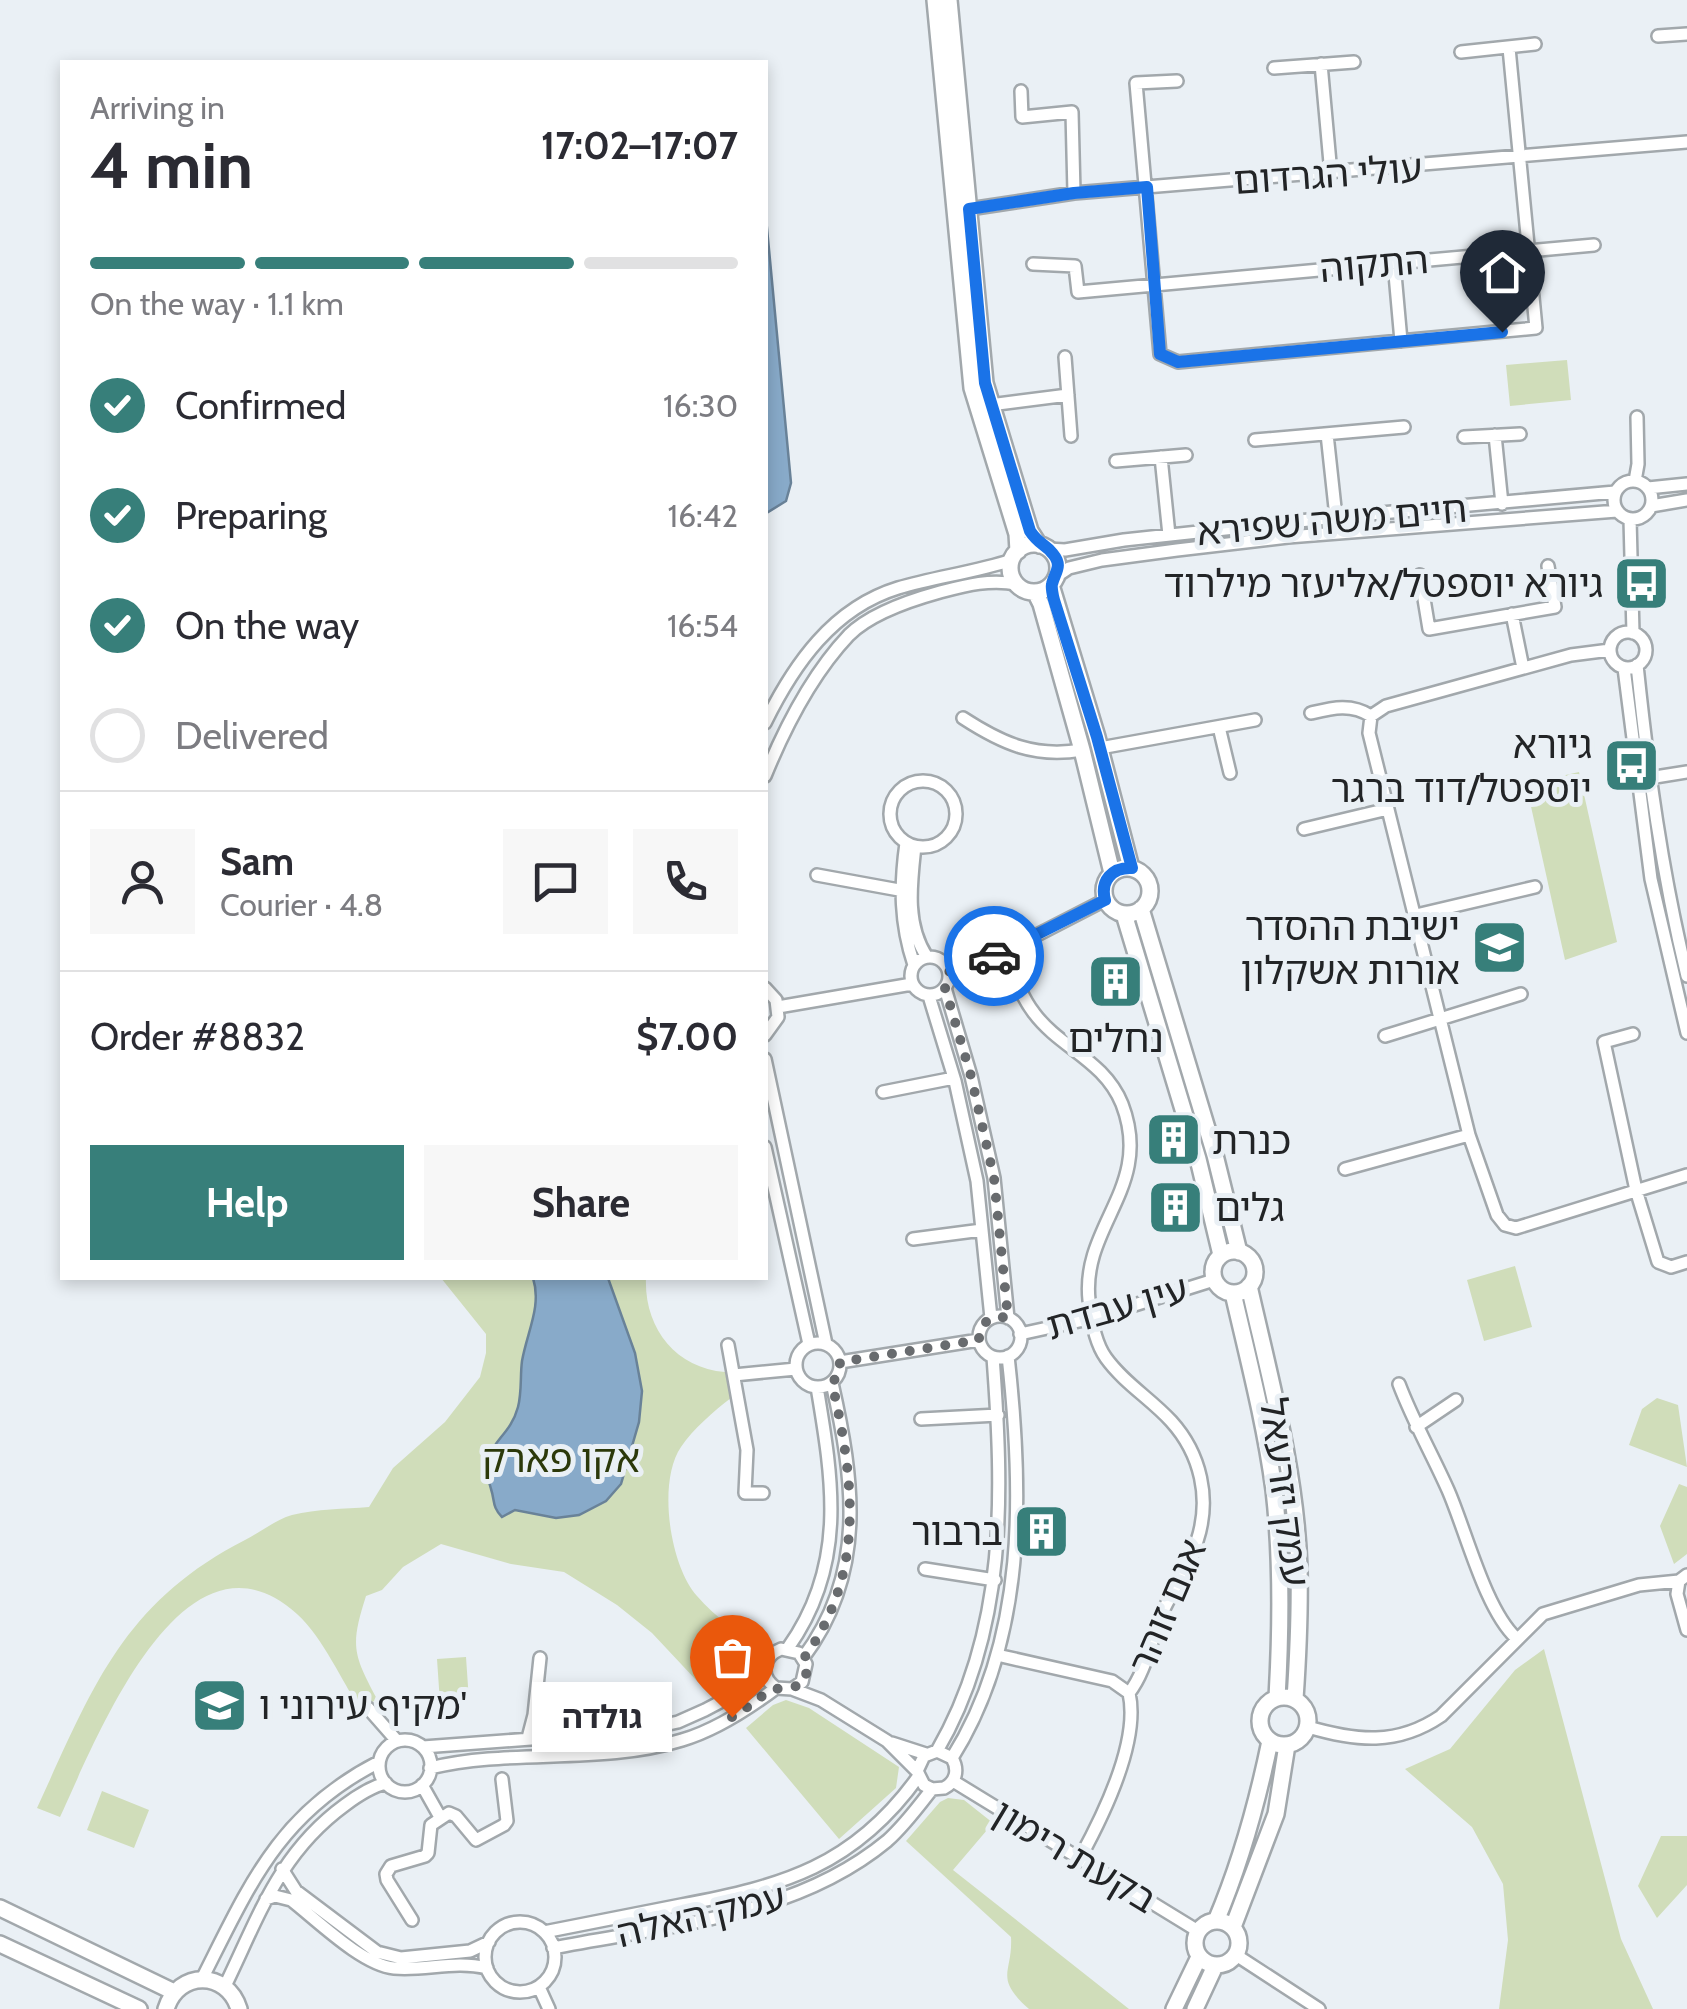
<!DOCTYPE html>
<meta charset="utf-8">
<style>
body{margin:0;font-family:Cabin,"Noto Sans Hebrew",sans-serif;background:#f7f7f7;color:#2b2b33;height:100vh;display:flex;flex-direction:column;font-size:38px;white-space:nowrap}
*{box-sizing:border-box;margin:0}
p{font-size:32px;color:#7c7c81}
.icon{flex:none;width:55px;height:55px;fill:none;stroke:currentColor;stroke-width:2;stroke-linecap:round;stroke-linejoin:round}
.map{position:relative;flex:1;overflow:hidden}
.details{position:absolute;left:60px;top:60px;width:708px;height:1220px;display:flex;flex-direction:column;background:#fff;border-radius:0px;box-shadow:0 5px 15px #0003}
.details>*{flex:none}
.pin{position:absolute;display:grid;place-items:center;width:85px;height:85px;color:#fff;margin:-102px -42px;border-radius:50% 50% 50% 0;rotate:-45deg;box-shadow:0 0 10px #0007}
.pin .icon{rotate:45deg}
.courier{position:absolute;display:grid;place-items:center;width:100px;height:100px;margin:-50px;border:8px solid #1a73e8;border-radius:50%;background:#fff;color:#222;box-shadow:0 2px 12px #0007}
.bubble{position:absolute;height:70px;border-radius:0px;background:#fff;box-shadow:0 5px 15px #0003;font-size:32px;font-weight:700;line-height:70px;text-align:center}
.overview em{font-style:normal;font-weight:700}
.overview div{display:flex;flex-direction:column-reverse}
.overview{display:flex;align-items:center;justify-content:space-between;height:170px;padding:0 30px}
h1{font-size:65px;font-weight:700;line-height:75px}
.bar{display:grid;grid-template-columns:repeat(4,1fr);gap:15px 10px;align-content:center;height:120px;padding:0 30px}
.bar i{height:12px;border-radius:8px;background:#e1e1e2}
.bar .active{background:#377f7a}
.bar p{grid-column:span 4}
.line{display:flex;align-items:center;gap:25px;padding:0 30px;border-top:2px solid #e1e1e2}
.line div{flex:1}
.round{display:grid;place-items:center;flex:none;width:105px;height:105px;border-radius:0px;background:#f7f7f7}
ol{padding:0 30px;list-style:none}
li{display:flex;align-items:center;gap:30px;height:110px}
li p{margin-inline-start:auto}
li .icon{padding:10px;border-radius:50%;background:#377f7a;color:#fff;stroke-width:4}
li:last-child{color:#7c7c81}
li i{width:55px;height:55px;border:5px solid #e1e1e2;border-radius:50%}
.cta{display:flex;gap:20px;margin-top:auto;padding:20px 30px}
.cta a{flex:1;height:115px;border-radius:0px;background:#377f7a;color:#fff;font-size:40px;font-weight:700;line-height:115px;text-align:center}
.cta a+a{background:#f7f7f7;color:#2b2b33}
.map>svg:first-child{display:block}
.park{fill:#d0ddba}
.water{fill:#88aac9;stroke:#698298;stroke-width:2.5}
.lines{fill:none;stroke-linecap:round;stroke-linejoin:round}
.minor-casing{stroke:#a2a8ac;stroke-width:16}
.major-casing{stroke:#a2a8ac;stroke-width:20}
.minor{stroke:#fff;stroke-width:11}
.major{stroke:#fff;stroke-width:15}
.done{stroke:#686b6e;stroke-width:10;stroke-dasharray:0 18}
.route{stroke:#1a73e8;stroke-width:12}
.labels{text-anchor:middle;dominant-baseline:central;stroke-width:10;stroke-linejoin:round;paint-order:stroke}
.street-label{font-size:38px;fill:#222426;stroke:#eaf0f5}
.poi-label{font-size:38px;fill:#222426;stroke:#eaf0f5;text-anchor:end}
.park-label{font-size:38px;fill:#2c390a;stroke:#eaf0f5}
</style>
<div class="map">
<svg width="1687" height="2009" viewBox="0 0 1687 2009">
<rect width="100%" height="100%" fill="#eaf0f5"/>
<path class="park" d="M1567 360 1571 400 1510 406 1506 365Z
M1579 772 1617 942 1565 960 1526 784Z
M1515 1266 1532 1327 1484 1341 1467 1280Z
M441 1278H646C644 1327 675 1368 725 1372L731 1398C714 1411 693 1429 681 1447 657 1482 670 1566 697 1596 716 1618 740 1634 764 1651L755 1666 711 1696 652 1633 617 1605 564 1572 511 1564 441 1544 403 1567 382 1590 366 1596C350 1646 353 1654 377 1699L361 1710C341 1680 324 1639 297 1614 183 1511 95 1743 60 1817L37 1808C92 1689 122 1603 245 1540 261 1532 275 1520 292 1515 317 1509 344 1509 369 1507L393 1468 445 1422 480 1377 486 1353V1334Z
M1657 1398 1678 1405 1687 1467 1629 1445 1642 1409Z
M1679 1484 1687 1487V1554L1674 1564 1660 1526Z
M1544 1649 1621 1939 1653 2009H1499L1508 1940 1503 1884 1472 1827 1405 1769 1450 1749 1515 1670Z
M466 1657 469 1701 440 1703 437 1659Z
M786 1700 809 1708 899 1767 896 1788 839 1839 746 1728 773 1705Z
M102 1791 149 1810 134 1848 87 1830Z
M948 1798 964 1800 993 1823 953 1870 1129 2009H1029C993 1977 1013 1973 1011 1937L906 1841 940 1802Z
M1661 1836H1687V1885L1657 1918 1638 1886Z"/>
<path class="water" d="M765 207 791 483 786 501 765 514Z
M533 1278H608L635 1353 642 1391 639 1422 621 1484 606 1501 579 1515 556 1518 515 1510 502 1517C492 1507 495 1501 491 1489 477 1442 508 1444 518 1407 522 1392 520 1376 522 1361 527 1332 542 1306 533 1278Z"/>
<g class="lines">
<defs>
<path id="minor" d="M1658 36 1687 34
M1461 52 1535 44
M1321 64 1331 174
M1274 68 1354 62
M1177 81 1136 83 1160 354 1178 362 1536 328 1509 48
M1021 91 1022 117 1072 112 1074 193
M969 209 1074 193 1687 142
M1394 263 1401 341
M1033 264 1075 266 1078 292 1594 245
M1065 357 1071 436
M990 405 1068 395
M1327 434 1336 517
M1495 435 1502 504
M1464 437 1520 434
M1255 440 1404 427
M1161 457 1169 535
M1116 461 1186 455
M1635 481 1638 464 1637 417
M1614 500a19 19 0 1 1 38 0a19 19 0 1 1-38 0Z
M1648 488 1687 484
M1651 506 1687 500
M1630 519 1633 633
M1048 549 1065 550 1124 540 1336 517 1615 492
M1420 575 1429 629 1555 607 1548 566
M1057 576 1069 568 1102 560 1177 550 1288 537 1617 511
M1512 614 1523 668
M1610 650a18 18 0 1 1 36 0a18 18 0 1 1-36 0Z
M1610 650 1571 655 1386 706 1371 716 1369 733 1469 1135 1497 1215 1505 1225 1516 1228 1687 1175
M1637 665C1648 771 1662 873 1687 976
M1624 668 1651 879 1687 1033
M1311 713C1332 708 1351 703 1371 716
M963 718C1003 744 1035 758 1082 750
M765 723C794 664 833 608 898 588 936 577 975 572 1012 560
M1219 727 1230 773
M1100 748 1255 720
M765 776C785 727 812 674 849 635 871 613 911 600 940 592 967 585 989 579 1017 584
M1649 778 1687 772
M890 814a33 33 0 1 1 66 0a33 33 0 1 1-66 0Z
M1304 829 1388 809
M906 843C900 886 900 923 914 965
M915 846C911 883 905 924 927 957
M817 875 899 890
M1416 915 1535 887
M1005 951C1013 971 1020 995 1034 1013 1060 1048 1104 1060 1122 1104 1154 1187 1081 1225 1089 1300 1091 1319 1095 1343 1106 1358 1124 1383 1151 1399 1171 1421 1201 1454 1211 1499 1197 1541 1190 1563 1177 1583 1167 1603 1152 1631 1148 1669 1129 1693
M911 976a19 19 0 1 1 38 0a19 19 0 1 1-38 0Z
M949 972 996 956 1105 900
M765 988 776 1000 778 1017 765 1035
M945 988 971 1076 994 1178 1008 1318
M929 996 955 1081 977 1181 991 1318
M778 1007 912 984
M1633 1034 1604 1042 1636 1190 1658 1262 1671 1267 1687 1262
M1385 1036 1521 994
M765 1059 826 1344
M883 1092 954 1078
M765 1147 809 1344
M1345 1169 1469 1135
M913 1239 982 1230
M979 1337a21 21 0 1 1 42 0a21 21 0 1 1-42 0Z
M1020 1334 1093 1318 1214 1280
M796 1365a22 22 0 1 1 44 0a22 22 0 1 1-44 0Z
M728 1345 747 1450 745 1493H763
M840 1362 979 1340
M734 1375 796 1369
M1399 1384C1413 1421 1432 1454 1448 1490 1466 1531 1485 1609 1516 1638
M921 1419 998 1415
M1416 1427 1456 1400
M925 1569 995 1580
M1687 1575 1679 1581 1677 1594 1687 1630
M788 1648C847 1565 833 1482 817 1387
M997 1655 1112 1681 1129 1693C1140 1741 1103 1816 1080 1858
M803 1658C867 1573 854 1480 832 1383
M792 1689 802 1682 806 1664 799 1653 781 1649C762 1657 759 1676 776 1688L792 1689 821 1700 887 1741 917 1771 924 1785 932 1789 944 1788C956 1782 959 1770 952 1758L937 1751 924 1756 917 1771
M368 1708 397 1741
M1308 1727C1356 1741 1397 1746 1441 1716L1543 1614 1639 1585 1679 1581
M528 1738 534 1715 540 1658
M379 1766a26 26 0 1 1 52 0a26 26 0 1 1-52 0Z
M892 1743 926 1754
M423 1747 637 1731 678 1722 705 1710 741 1691 764 1672
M937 1751C1008 1629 1003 1492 993 1357
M952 1758C1027 1639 1023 1490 1008 1356
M430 1768C512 1748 601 1765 682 1740 716 1730 748 1709 776 1688
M953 1781 1198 1931
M422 1785 440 1817
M282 1869 296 1891 377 1952 401 1958 470 1951 489 1942
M266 1899 275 1896 291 1900C317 1920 362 1965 394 1968 426 1971 454 1960 487 1968
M412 1920 387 1880 386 1874 391 1866 425 1856 428 1853 431 1825 449 1813 456 1816 476 1840 504 1825 507 1821 502 1779
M485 1957a35 35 0 1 1 70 0a35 35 0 1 1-70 0Z
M544 1932C590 1923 635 1914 681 1905 783 1886 854 1866 918 1777
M553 1948C667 1925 794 1918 887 1841 904 1826 918 1807 932 1789
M1236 1955 1319 2009
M202 1979C250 1884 279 1813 379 1762
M225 1986C259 1916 279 1853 345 1805 357 1796 370 1787 386 1783
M539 1987 549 2009"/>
<path id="major" d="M935 0 972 388 1017 534 1018 551
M949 0 985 383 1030 531 1039 545
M1010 568a24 24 0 1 1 48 0a24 24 0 1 1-48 0Z
M1051 585 1097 737 1131 868
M1035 592 1041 604 1082 750 1112 873
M1104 891a23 23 0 1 1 46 0a23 23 0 1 1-46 0Z
M1141 909 1215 1155 1239 1252
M1124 914 1198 1159 1221 1255
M1213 1272a21 21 0 1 1 42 0a21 21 0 1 1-42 0Z
M1249 1286C1270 1379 1296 1472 1299 1568 1300 1612 1298 1655 1295 1699
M1233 1293C1248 1358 1265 1423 1274 1490 1282 1559 1281 1628 1277 1698
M1260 1721a24 24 0 1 1 48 0a24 24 0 1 1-48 0Z
M0 1908 174 1992
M1195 1943a22 22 0 1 1 44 0a22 22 0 1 1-44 0Z
M1216 1921C1241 1862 1257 1804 1270 1741
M1233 1927 1276 1814 1287 1745
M0 1944 139 2009
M166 2009C178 1970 227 1970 239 2009
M1174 2009 1199 1957
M1195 2009 1215 1966"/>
</defs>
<use href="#minor" class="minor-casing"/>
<use href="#major" class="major-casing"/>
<use href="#minor" class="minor"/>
<use href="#major" class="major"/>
</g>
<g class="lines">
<path class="done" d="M732 1717C746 1710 759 1696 773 1690 788 1684 814 1695 804 1658 866 1573 854 1480 832 1383L839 1374 840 1362 979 1340C979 1323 991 1314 1008 1318L994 1178 971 1076 945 988 948 972 994 956"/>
<path class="route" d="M994 956 1105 900C1100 881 1112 867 1132 868L1097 737 1054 600C1053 597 1051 586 1052 584 1055 572 1063 566 1053 554 1046 544 1039 545 1030 531L985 383 969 209 1074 193 1147 187 1160 354 1178 362 1502 332"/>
</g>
<defs>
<symbol id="bus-square" viewBox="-11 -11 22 22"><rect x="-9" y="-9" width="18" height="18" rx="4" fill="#377f7a" stroke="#eaf0f5"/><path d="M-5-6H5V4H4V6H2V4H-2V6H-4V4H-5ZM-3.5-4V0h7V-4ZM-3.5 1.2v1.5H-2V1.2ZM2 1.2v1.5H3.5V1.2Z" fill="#fff"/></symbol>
<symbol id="school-square" viewBox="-11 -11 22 22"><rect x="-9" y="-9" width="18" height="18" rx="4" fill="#377f7a" stroke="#eaf0f5"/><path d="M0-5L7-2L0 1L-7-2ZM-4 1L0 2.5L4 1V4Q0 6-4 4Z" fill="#fff"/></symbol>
<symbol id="building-square" viewBox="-11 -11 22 22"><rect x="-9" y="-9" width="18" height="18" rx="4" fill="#377f7a" stroke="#eaf0f5"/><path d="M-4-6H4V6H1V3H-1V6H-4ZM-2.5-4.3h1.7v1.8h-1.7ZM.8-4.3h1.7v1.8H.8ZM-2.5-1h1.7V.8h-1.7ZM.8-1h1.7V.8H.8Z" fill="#fff"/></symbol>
</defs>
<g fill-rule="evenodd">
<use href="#bus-square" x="1610" y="552" width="63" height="63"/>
<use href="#bus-square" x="1600" y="734" width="63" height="63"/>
<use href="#school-square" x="1468" y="916" width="63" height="63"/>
<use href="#building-square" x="1084" y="950" width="63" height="63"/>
<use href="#building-square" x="1142" y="1108" width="63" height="63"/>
<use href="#building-square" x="1144" y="1176" width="63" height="63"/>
<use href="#building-square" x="1010" y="1500" width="63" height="63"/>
<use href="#school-square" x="188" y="1674" width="63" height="63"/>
</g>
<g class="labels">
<g class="street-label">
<text transform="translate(1328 174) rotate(-4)">עולי הגרדום</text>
<text transform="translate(1374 264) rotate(-5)">התקוה</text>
<text transform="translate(1332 520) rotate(-5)">חיים משה שפירא</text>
<text transform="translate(1117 1307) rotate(-16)">עין עבדת</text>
<text transform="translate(1285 1492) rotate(83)">עמק יזרעאל</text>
<text transform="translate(1167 1606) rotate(-67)">אגם זוהר</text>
<text transform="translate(1075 1856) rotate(31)">בקעת רימון</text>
<text transform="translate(701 1915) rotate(-13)">עמק האלה</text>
</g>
<g class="poi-label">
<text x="1603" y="583">גיורא יוספטל/אליעזר מילרוד</text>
<text x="1592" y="744">גיורא<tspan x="1592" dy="44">יוספטל/דוד ברגר</tspan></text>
<text x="1460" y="926">ישיבת ההסדר<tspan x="1460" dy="44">אורות אשקלון</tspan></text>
<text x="1116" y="1038" text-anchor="middle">נחלים</text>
<text x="1212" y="1140" text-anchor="start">כנרת</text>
<text x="1215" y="1207" text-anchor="start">גלים</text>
<text x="1003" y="1531">ברבור</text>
<text x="259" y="1705" text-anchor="start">מקיף עירוני ו'</text>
</g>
<g class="park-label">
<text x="561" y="1458">אקו פארק</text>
</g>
</g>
</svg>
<div class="pin" style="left:732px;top:1717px;background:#ea580c"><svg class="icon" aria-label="bag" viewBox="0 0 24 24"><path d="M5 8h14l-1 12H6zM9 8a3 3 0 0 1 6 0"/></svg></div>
<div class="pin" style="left:1502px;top:332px;background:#1f2937"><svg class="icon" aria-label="home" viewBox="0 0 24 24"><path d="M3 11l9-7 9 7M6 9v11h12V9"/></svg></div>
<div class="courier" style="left:994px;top:956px"><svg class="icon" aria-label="car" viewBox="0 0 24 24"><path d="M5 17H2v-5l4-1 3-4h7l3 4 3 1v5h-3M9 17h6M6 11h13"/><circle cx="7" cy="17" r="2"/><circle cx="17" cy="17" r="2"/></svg></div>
<div class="bubble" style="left:532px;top:1682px;width:140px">גולדה</div>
<section class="details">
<div class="overview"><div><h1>4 min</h1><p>Arriving in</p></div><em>17:02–17:07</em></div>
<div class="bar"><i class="active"></i><i class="active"></i><i class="active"></i><i></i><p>On the way · 1.1 km</p></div>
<ol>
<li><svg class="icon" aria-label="check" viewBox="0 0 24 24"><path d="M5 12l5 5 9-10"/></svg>Confirmed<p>16:30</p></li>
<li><svg class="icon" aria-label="check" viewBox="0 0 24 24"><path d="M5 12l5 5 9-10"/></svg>Preparing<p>16:42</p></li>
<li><svg class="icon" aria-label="check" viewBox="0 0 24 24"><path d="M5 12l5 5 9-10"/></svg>On the way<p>16:54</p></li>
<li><i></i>Delivered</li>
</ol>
<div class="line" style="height:180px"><a class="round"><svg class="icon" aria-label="person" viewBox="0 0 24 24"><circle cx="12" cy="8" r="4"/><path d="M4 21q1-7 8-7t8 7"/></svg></a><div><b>Sam</b><p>Courier · 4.8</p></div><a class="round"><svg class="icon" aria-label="chat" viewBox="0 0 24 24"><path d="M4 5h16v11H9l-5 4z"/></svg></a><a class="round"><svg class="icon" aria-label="phone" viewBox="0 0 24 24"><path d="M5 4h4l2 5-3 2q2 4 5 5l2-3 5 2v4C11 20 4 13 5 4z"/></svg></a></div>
<div class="line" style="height:130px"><div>Order #8832</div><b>$7.00</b></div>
<div class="cta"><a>Help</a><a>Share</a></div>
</section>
</div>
